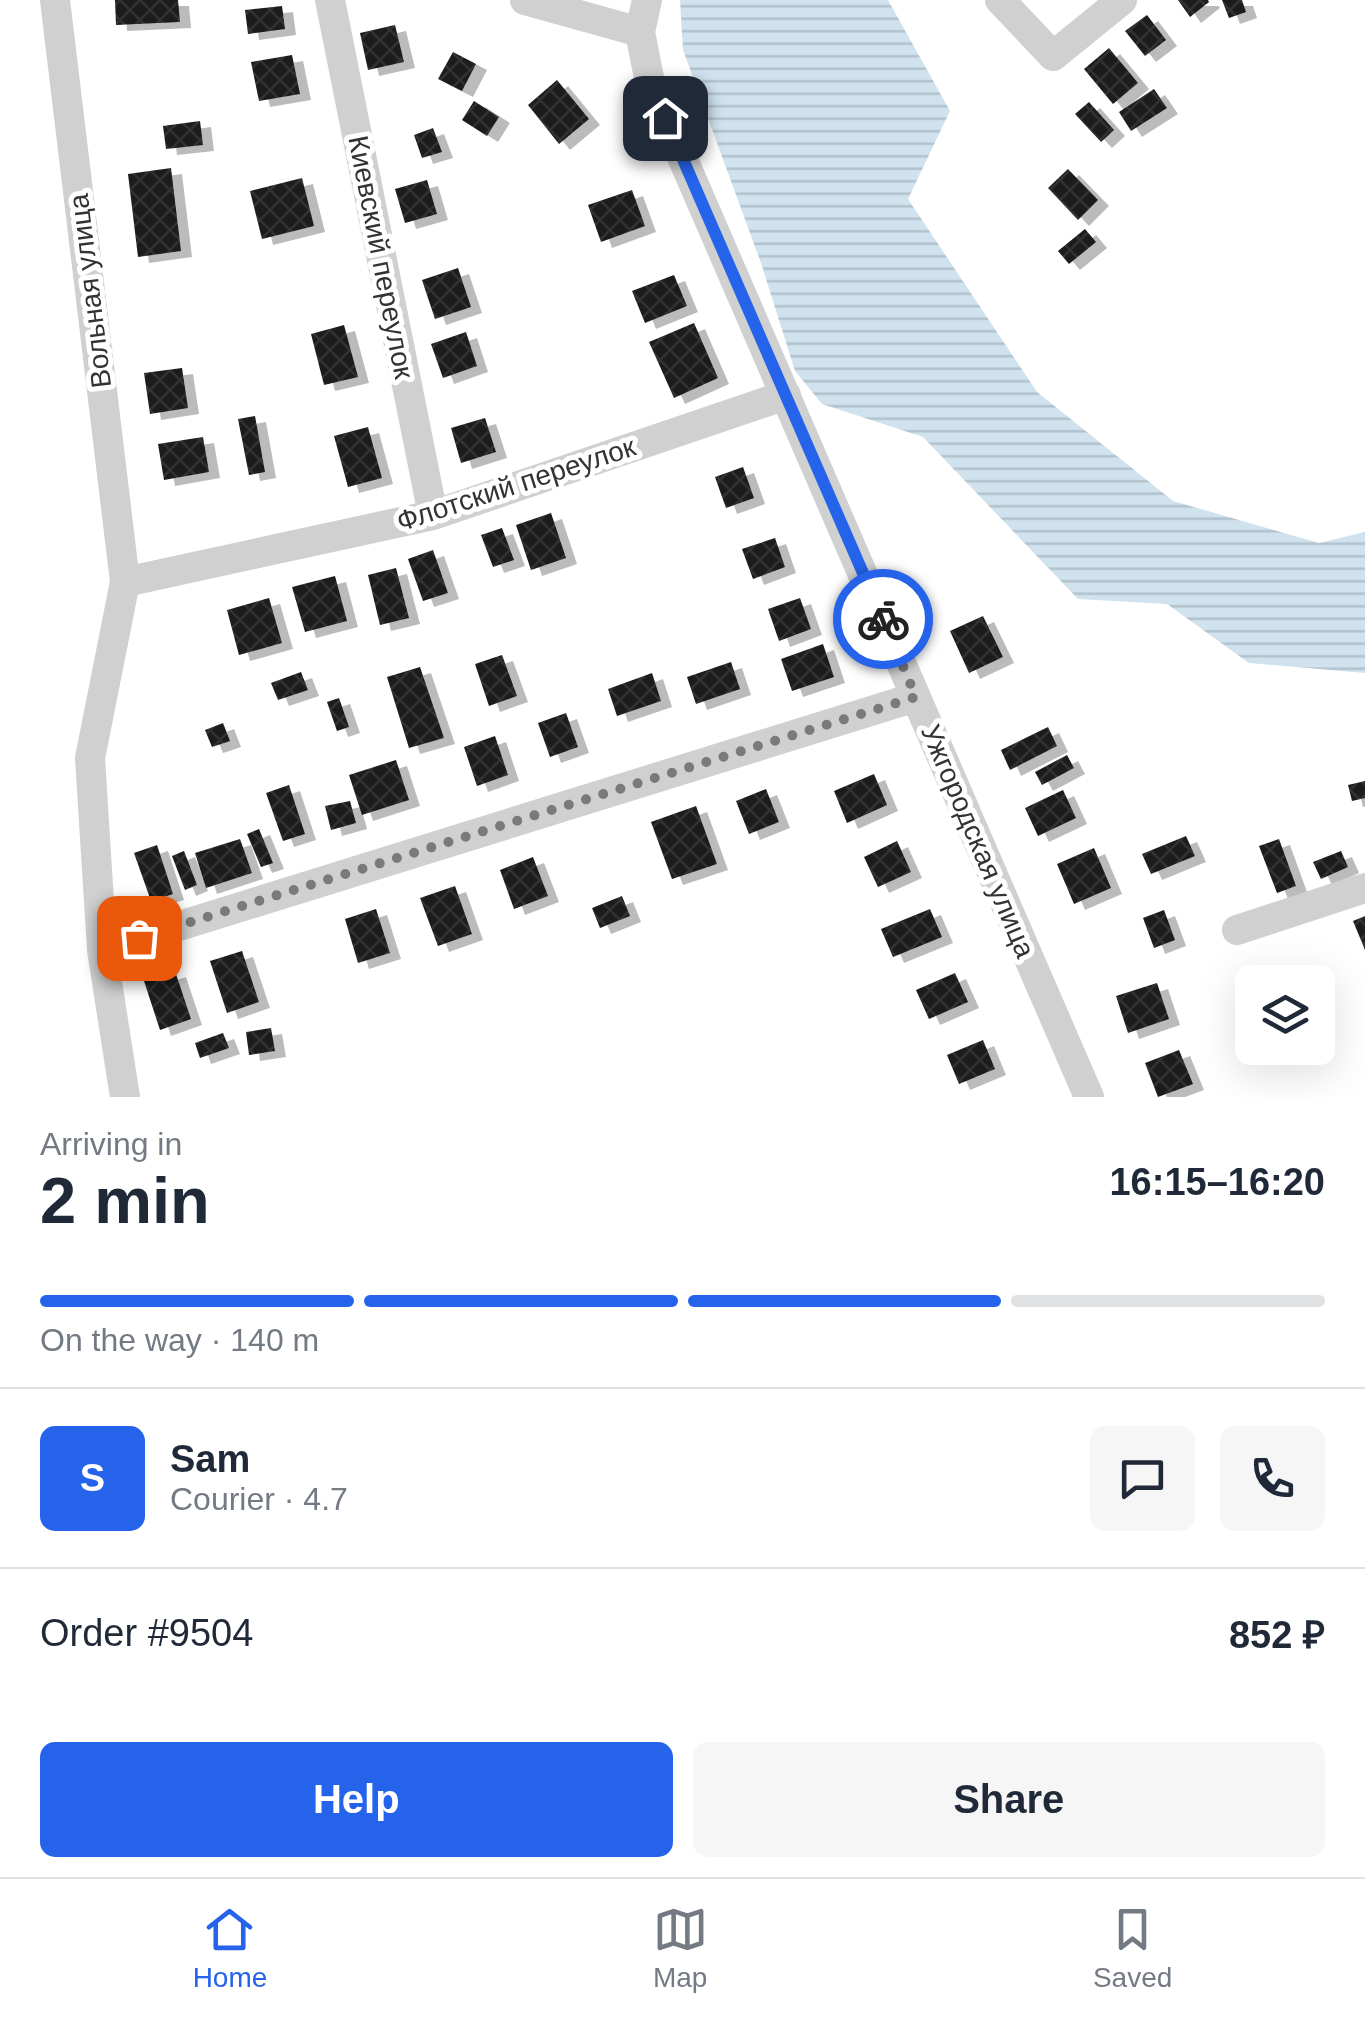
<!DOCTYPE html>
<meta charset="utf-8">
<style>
body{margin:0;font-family:Arial,sans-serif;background:#f6f6f7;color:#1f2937;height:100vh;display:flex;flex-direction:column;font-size:38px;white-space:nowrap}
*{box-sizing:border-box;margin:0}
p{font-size:32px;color:#747a83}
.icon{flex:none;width:55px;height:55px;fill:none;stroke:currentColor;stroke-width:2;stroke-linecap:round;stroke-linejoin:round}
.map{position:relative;height:1097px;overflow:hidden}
.details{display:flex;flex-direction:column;background:#fff;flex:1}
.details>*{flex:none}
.fabs{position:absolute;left:1235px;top:965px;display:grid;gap:20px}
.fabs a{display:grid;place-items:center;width:100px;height:100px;border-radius:15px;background:#fff;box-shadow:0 10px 40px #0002;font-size:50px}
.pin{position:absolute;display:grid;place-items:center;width:85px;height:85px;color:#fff;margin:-42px;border-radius:20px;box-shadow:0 5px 15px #0006}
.courier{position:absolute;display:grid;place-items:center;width:100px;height:100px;margin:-50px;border:8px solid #2563eb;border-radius:50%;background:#fff;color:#222;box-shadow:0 2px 12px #0007}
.summary em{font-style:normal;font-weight:700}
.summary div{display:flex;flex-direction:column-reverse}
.summary{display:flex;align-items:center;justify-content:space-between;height:170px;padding:0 40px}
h1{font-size:65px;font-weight:700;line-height:75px}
.bar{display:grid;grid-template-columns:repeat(4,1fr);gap:15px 10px;align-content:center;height:120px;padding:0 40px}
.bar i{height:12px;border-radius:8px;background:#e0e1e3}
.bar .on{background:#2563eb}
.bar p{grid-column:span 4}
.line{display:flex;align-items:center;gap:25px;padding:0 40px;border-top:2px solid #e0e1e3}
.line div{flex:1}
.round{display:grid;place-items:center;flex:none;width:105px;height:105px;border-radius:15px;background:#f6f6f7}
.cta{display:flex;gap:20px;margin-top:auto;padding:20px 40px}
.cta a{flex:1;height:115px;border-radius:15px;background:#2563eb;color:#fff;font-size:40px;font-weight:700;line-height:115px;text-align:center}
.cta a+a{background:#f6f6f7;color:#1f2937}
.tab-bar{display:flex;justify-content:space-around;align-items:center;height:140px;border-top:2px solid #e0e1e3;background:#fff;font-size:28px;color:#747a83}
.tab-bar a{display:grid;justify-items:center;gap:5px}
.tab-bar .on{color:#2563eb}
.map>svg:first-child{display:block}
.water{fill:url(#water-rules)}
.building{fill:url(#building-cross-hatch);filter:url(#shadow)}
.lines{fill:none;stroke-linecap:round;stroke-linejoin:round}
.minor{stroke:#d0d0d0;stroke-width:30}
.done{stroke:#7a7a7a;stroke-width:10;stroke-dasharray:0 18}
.route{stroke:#2563eb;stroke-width:12}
.labels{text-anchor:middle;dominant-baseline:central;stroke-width:10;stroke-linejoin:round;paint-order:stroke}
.street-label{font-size:28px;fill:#333;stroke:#fff}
</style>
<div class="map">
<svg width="1365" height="1097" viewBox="0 0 1365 1097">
<defs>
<pattern id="water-rules" width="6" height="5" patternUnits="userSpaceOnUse" patternTransform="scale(2.5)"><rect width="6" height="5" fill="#cfe2ee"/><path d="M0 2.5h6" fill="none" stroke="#b2c2cd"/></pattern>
<pattern id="building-cross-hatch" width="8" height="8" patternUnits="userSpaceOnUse" patternTransform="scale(2.5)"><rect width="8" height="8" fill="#1a1a1a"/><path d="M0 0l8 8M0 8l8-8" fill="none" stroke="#333"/></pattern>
<filter id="shadow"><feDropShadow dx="11" dy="6" stdDeviation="0" flood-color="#0004"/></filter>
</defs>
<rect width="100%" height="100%" fill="#fff"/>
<path class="water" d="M680 0H888L950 111 908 199 1037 392 1173 501 1319 543 1365 532V673L1249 663 1167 604 1078 599 923 437 822 404 795 371 761 263 683 50Z"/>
<path class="building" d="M115 0H178L180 22 116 25Z
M1178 0H1208L1209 2 1190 17Z
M1222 0H1242L1246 12 1229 18Z
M282 6 285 29 248 34 245 10Z
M1147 15 1166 40 1145 56 1125 31Z
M395 25 404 62 368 70 360 33Z
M1109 48 1138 83 1113 104 1084 69Z
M453 52 476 64 462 91 438 79Z
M292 55 300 94 259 101 251 62Z
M557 80 589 119 559 144 528 105Z
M1154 89 1167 108 1131 131 1119 112Z
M474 101 499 117 487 136 462 120Z
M1089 102 1114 130 1101 142 1075 114Z
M200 121 203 145 166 149 163 126Z
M433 128 442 152 422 158 414 135Z
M171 168 181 251 138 257 128 174Z
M1068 169 1098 200 1078 220 1048 188Z
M302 178 314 226 262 239 250 191Z
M427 180 437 214 405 223 395 189Z
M632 190 645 226 601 242 588 205Z
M1085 229 1096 242 1069 264 1058 251Z
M458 268 471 307 435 319 422 280Z
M674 275 687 306 645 323 632 291Z
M694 323 718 378 674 398 649 342Z
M344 325 358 377 324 385 311 334Z
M466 332 477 366 443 378 431 344Z
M182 368 188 408 150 414 144 373Z
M255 416 265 472 249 475 238 419Z
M485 418 496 452 461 463 451 428Z
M368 427 382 478 348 487 334 436Z
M203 437 209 472 164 480 158 444Z
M743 467 754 498 726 508 715 477Z
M551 513 566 558 531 570 516 525Z
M502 528 514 560 493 567 481 535Z
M775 538 785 567 753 579 742 549Z
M433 550 448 593 423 601 408 559Z
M396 568 409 618 380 625 368 575Z
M335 576 347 621 305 632 292 587Z
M269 598 282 643 239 655 227 610Z
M800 598 811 629 779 641 768 609Z
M983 616 1003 657 969 673 950 631Z
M823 644 834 677 792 691 781 659Z
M502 655 517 696 489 706 475 664Z
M731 662 740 689 696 704 687 677Z
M420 667 444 738 409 748 387 677Z
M301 672 308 690 278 700 271 683Z
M652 673 661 701 617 716 608 689Z
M339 698 349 727 337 731 327 702Z
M566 713 578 747 550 757 538 723Z
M223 723 230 741 212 747 205 730Z
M1048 727 1057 746 1010 770 1001 750Z
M495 736 508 775 477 786 464 747Z
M1067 755 1074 768 1042 785 1035 772Z
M396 760 409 800 362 815 349 775Z
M874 774 887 805 847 823 834 791Z
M1365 781V798L1352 801 1348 785Z
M289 785 305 834 283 841 266 793Z
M766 789 779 822 749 834 736 801Z
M1063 790 1076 818 1038 836 1025 808Z
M350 801 356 823 331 830 325 806Z
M696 806 717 864 672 879 651 822Z
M259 829 273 863 261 867 247 834Z
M1186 836 1195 856 1151 874 1142 854Z
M240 839 252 873 206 888 195 853Z
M1279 839 1296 886 1277 893 1259 846Z
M897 841 911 872 878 887 864 857Z
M157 845 173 894 151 901 134 853Z
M1094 848 1111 888 1074 904 1057 864Z
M184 851 197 885 185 890 172 856Z
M1341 851 1348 867 1321 879 1313 862Z
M533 857 548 896 514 909 500 870Z
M455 886 472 934 438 946 420 898Z
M622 896 630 916 600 928 592 908Z
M376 909 390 953 358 963 345 919Z
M930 909 942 937 893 957 881 929Z
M1164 910 1175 940 1154 948 1143 918Z
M1365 916V950L1353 921Z
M242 951 259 1002 227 1013 210 961Z
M175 971 191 1019 160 1030 144 981Z
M955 973 968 1002 929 1019 916 990Z
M1157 983 1169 1019 1128 1033 1116 996Z
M271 1028 275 1051 249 1055 246 1032Z
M223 1033 229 1048 200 1058 195 1043Z
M983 1040 995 1069 959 1084 947 1055Z
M1179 1050 1193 1084 1158 1097 1145 1063Z"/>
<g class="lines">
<path class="minor" d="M55 0 125 582 90 758 102 950 125 1097
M330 0 433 515
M525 0 640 32
M647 0 640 32 650 83 1089 1097
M1000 0 1053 56 1122 0
M125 582 433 515 786 395
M1237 930 1365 888
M102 950 916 697"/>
</g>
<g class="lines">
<path class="done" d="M139 938 916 697 883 619"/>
<path class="route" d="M665 118 883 619"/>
</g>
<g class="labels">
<g class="street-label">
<text transform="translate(381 257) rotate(79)">Киевский переулок</text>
<text transform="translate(90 291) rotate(-97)">Вольная улица</text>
<text transform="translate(516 484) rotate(-18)">Флотский переулок</text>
<text transform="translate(978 841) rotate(67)">Ужгородская улица</text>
</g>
</g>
</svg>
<div class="fabs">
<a><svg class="icon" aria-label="layers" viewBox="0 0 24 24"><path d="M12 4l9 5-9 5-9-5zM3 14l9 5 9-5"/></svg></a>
</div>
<div class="pin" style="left:139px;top:938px;background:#ea580c"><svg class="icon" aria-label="bag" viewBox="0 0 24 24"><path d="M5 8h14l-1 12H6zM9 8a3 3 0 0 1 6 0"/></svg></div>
<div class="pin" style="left:665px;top:118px;background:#1f2937"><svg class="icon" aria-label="home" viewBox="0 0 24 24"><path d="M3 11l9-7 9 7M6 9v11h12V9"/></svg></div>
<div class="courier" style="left:883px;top:619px"><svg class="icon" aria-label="bike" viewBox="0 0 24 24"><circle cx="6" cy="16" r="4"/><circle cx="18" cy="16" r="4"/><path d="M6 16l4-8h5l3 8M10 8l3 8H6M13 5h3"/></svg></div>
</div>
<section class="details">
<div class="summary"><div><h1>2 min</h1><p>Arriving in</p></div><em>16:15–16:20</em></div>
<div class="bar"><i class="on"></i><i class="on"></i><i class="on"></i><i></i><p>On the way · 140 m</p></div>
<div class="line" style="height:180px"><b class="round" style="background:#2563eb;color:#fff">S</b><div><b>Sam</b><p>Courier · 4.7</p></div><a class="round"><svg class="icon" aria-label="chat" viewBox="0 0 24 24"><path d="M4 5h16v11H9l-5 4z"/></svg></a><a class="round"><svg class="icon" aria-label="phone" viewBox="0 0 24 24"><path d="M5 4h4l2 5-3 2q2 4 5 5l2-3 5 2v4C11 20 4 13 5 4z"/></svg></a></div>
<div class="line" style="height:130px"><div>Order #9504</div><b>852 ₽</b></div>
<div class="cta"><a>Help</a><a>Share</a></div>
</section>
<nav class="tab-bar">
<a class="on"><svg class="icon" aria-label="home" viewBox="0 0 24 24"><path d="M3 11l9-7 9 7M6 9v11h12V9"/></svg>Home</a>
<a><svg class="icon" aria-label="map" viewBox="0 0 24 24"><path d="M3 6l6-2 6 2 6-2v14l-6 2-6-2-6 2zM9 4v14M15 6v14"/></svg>Map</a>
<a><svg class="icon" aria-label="saved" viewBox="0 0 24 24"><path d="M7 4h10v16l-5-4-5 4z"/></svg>Saved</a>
</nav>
